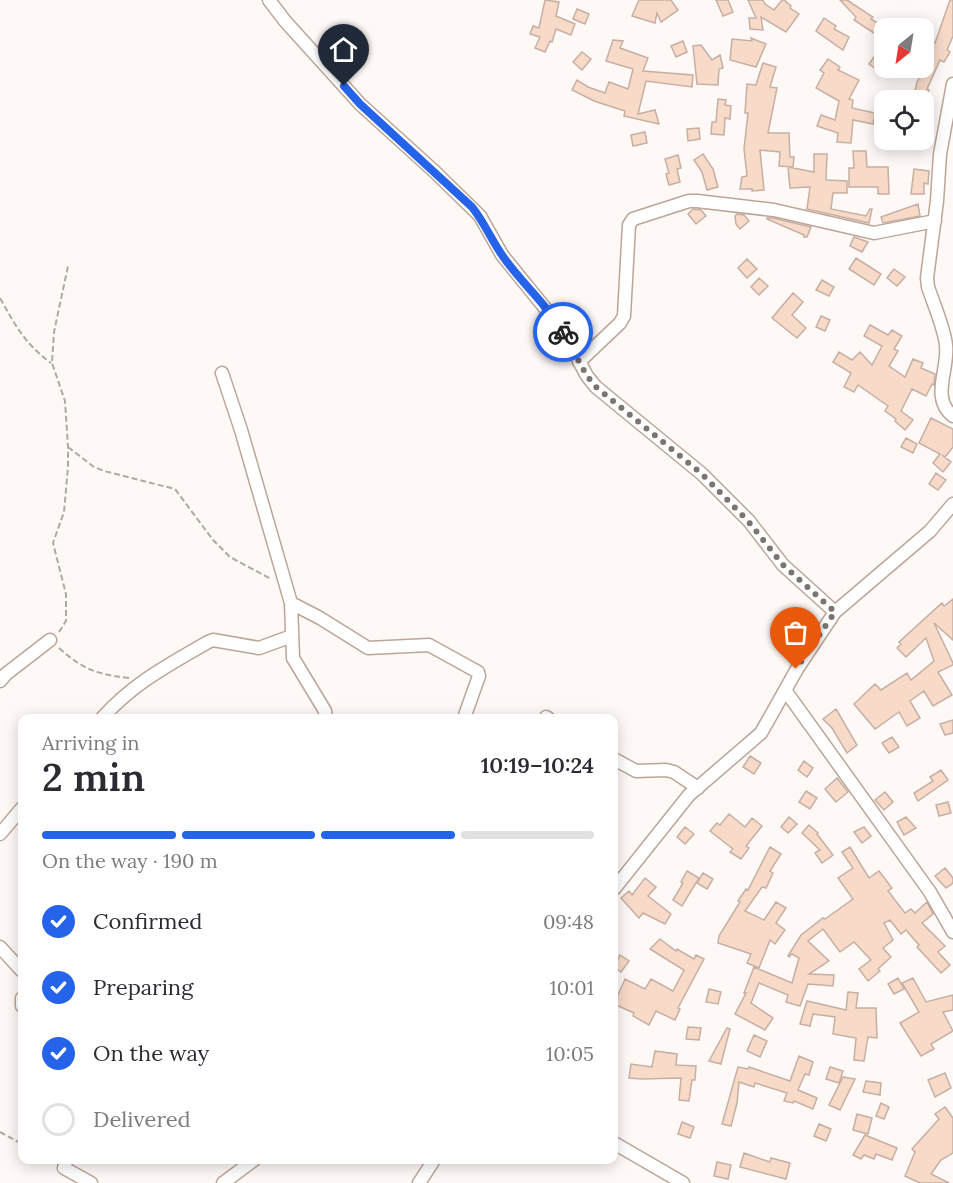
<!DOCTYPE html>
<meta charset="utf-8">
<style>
body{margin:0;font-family:Lora,serif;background:#f2f2f3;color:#2b2b33;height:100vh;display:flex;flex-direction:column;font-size:22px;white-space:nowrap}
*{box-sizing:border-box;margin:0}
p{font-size:20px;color:#7c7c81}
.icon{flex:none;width:33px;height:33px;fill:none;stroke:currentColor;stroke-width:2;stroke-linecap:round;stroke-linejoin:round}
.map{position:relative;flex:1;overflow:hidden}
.drawer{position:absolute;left:18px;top:714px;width:600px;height:450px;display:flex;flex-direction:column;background:#fff;border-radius:12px;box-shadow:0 3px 15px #0003}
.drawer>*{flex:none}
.needle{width:39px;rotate:210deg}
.buttons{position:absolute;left:874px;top:18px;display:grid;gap:12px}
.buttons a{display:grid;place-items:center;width:60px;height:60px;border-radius:12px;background:#fff;box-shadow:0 3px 15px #0003;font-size:30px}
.pin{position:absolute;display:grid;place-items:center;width:51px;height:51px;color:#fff;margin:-62px -26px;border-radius:50% 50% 50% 0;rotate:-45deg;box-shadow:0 0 6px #0007}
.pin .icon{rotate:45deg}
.courier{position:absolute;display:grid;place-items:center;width:60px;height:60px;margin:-30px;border:4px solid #2563eb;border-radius:50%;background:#fff;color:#222;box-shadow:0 2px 8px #0007}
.summary em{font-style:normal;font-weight:600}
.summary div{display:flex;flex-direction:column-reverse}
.summary{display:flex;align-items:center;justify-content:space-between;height:102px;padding:0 24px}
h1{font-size:39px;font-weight:600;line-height:45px}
.bar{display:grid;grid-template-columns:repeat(4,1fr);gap:9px 6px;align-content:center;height:72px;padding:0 24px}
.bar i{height:8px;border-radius:4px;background:#e1e1e2}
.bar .current{background:#2563eb}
.bar p{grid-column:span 4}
ol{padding:0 24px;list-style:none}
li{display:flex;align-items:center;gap:18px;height:66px}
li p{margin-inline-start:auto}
li .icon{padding:6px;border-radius:50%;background:#2563eb;color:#fff;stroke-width:4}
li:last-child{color:#7c7c81}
li i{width:33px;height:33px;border:3px solid #e1e1e2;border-radius:50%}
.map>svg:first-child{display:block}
.building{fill:#f8dac9;stroke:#c6afa2;stroke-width:1.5}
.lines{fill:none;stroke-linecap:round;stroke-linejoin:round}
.minor-casing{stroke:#bca598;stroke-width:15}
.path{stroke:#afa8a5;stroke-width:2;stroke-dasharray:6 3;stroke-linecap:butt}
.minor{stroke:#fff;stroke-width:12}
.done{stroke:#7c7470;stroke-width:6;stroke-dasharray:0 10.8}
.route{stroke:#2563eb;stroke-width:8}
</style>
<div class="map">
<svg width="953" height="1183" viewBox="0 0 953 1183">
<rect width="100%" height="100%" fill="#fef9f7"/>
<path class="building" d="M545 0 559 2 556 16 575 24 571 35 556 29 552 42 550 41 545 52 535 48 540 37 530 34 533 26 539 28Z
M639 0H671L678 10 661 22 657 13 655 23 632 16Z
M716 0H728L733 12 723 16Z
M748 0H763L765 4 774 10 782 0H784L791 6 790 8 799 14 786 32 761 17 763 30 750 29 749 18H756Z
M840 0H847L873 17 871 19 886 28 883 39 854 20 856 17Z
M950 0H953V36L947 50 950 52 944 62 940 60 927 89 929 90 926 100H913L917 82 932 54 924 50V38L935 43Z
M577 9 589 14 585 24 573 19Z
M824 18 836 26 834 29 849 37 843 50 816 31Z
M751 38 766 44 756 67 730 60 732 39 752 41Z
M613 40 623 41 620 48 648 58 643 71 693 75 692 87 646 81 638 114 655 110 659 124 624 116 625 111 594 101 572 90 577 80 588 87 605 93 609 82 628 89 633 69 606 61Z
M683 41 687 52 676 57 671 46Z
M701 45 712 60 720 55 723 68 719 69 718 85 697 84 693 46Z
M582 52 591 59 582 70 573 62Z
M876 54 885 60 879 71 869 64Z
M828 59 840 67 838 70 859 80 849 99 853 100 852 108 875 113 873 124 853 120 851 143 837 142 838 133 817 126 821 115 835 120 839 101 816 88 824 73 820 70Z
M763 63 776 67 770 87 777 88 768 133H789L790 157H794L793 167 779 166 780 152 760 150 764 190 752 191V189H740L742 177 747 176 744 149 748 113H745L747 84 756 85Z
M718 99 726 100 725 105 731 106 730 119 725 118 724 135 711 134 712 122H716Z
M699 128 700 139 688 141 687 129Z
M645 132 647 143 633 146 631 135Z
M853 151H866L867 167H888L889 194H878V187H849V168H854Z
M703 154 713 169 718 187 707 190 702 172 694 160Z
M814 154H827L826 180 847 181V193H833L831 209 866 216 870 209H872L869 223 807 209 810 187 790 188 788 167 814 172Z
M678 155 681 168 677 169 680 182 669 185 666 174 669 173 665 159Z
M914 169 929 171 928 184 924 183V194H911Z
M918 204 920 216 883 223 881 217Z
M693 209 701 210 706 216 696 224 688 214Z
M737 214 744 215 749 221 740 229 736 224 735 216Z
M767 218H773L811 227 807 237H804V235L767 219Z
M854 237 868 242 862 252 850 246Z
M856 258 881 274 874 285 849 269Z
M747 259 757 269 747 278 738 268Z
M894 269 905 277 897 286 887 278Z
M759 278 768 286 759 295 751 287Z
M822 280 834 287 829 296 816 290Z
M793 293 803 302 792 315 806 328 797 338 772 318Z
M821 316 830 320 825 331 816 327Z
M870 325 888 335 892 330 902 336 894 349 898 351 889 366 905 377 913 359 923 363 921 368 935 374 934 385 932 384 926 396 912 389 901 411 913 420 905 430 895 421 896 419 885 411 888 406 858 385 854 392 844 387 851 373 833 362 839 352 852 360 860 352 872 365 882 346 864 336Z
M931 418 953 429V447L945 457 942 455 951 462 943 472 933 463 940 454 919 443Z
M906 438 917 444 913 453 901 447Z
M936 473 946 480 938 490 929 484Z
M953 599V640L934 623 953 663V665L938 672 952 695 933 706 924 691 910 701 920 718 907 726 899 712 875 729 854 704 875 684 881 690 907 673 911 680 934 661 926 638 906 657 897 648 901 644 899 642 942 603 944 606Z
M836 709 857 745 847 753 832 728 823 719Z
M953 720V733L945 735 940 724Z
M892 737 899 747 889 753 882 743Z
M750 756 761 763 754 774 743 767Z
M804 761 813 768 807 777 798 770Z
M941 770 948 780 918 801 914 793 933 781 930 777Z
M837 778 848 792 836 802 825 789Z
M806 791 817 798 810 809 799 802Z
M885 792 893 802 884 810 875 800Z
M948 802 951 813 939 816 936 805Z
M729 814 745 827 752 818 762 826 746 846 749 848 741 859 730 852 733 849 710 831 717 823 720 825Z
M789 817 797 824 788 833 781 827Z
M906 817 916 828 904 835 897 822Z
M809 825 818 833 817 834 833 855 822 863 815 853 820 850 802 833Z
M685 827 694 834 685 844 677 837Z
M864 827 871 836 862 843 854 832Z
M770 847 781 854 770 871 773 873 766 888 762 887 745 911 764 920 776 902 786 908 776 923 785 930 775 944 770 940 759 968 747 963 751 954 718 943 719 936 740 902 738 901 746 889 748 890Z
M850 847 869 878 879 871 892 888 888 891 905 913 911 909 915 913 927 902 933 914 922 923 945 946 938 952 950 965 941 973 917 947 919 945 906 930 901 934 890 920 884 923 893 940 883 948 891 957 878 969 880 971 868 981 859 969 871 960 854 942 840 952 823 929 808 941 829 961 809 974 834 975 833 986 808 984 800 1006 786 1002 788 995 759 983 751 1003 773 1018 765 1030 735 1014 746 993H744L754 967 792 983 799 958 792 954 789 957 788 956 801 935 823 918 825 919 853 899 838 878 853 868 842 852Z
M945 868 953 878V883L946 888 935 876Z
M687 871 699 878 682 906 673 900 683 883 681 882Z
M703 873 713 879 707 889 697 883Z
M645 878 656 887 648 896 671 914 665 924 643 913 639 918 621 898 629 891 632 895Z
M660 939 676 951 677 949 694 959 696 955 704 959 678 1008 680 1009 675 1020 656 1011 649 1025 633 1016 634 1013 614 1004 625 979 645 989 651 979 673 991 684 970 650 949Z
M620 955 629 961 621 972 614 967Z
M898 978 904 989 894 994 888 984Z
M913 978 926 1002 953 995V1010L943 1012 953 1031 931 1044 934 1049 921 1056 900 1023 919 1012 902 983Z
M709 989 721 992 718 1004 706 1002Z
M848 992 858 993 856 1008H876L877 1038 868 1037 864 1061 854 1060 856 1038 833 1034 835 1017 813 1014 810 1026 800 1024 807 1001 846 1010Z
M688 1027 701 1028 699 1040 686 1039Z
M727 1028 730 1029 721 1064 709 1061Z
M754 1035 767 1041 760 1057 747 1051Z
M655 1051 677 1054 676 1065 696 1066 695 1080H692L689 1101 679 1100 681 1078 642 1079 629 1078 631 1064 652 1067Z
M799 1056 813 1062 809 1075 805 1074 798 1090 817 1098 813 1109 794 1101 793 1103 784 1101 787 1093 755 1083 754 1087 739 1082 737 1103 731 1126 722 1124 738 1067 748 1069 749 1067 790 1081Z
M830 1067 843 1071 839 1083 826 1079Z
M945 1073 951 1088 935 1097 928 1080Z
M843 1077 855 1079 840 1110 829 1105Z
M866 1081 881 1083 880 1095 863 1092Z
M881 1103 889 1107 884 1119 876 1116Z
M945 1107 953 1118V1153L941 1160 931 1174 949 1183H920L905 1176 915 1152 912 1149 939 1119 935 1114Z
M857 1114 872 1118 868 1134 853 1130Z
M682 1122 694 1127 690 1138 678 1134Z
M819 1124 831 1129 826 1141 814 1136Z
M865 1135 897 1148 892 1160 876 1154 874 1159 864 1155 861 1159 853 1155Z
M744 1153 770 1162 771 1158 790 1163 786 1179 740 1167Z
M717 1162 731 1165 728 1179 714 1176Z"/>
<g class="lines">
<defs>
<path id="minor" d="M269 0 285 21 360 104 435 172 480 216 502 255 562 329 587 376 596 387 702 474 749 521 783 565 835 612
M953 84 940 154 937 201 927 278 928 287C934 305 944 327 946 345 949 370 930 398 953 416
M579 362 620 323 624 316 629 225 633 219 689 201H697L774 210 874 233 935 221
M222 373 241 430 291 603 293 658 325 711 326 718
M291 603 320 618 368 648 429 645 478 672 479 676 464 718
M0 681 6 674 50 640
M785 690 930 892 953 932
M546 717 548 718
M102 718C135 682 167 666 208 642L213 640 259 648 292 636
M614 759 636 771 666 770 674 772 698 788
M0 834 22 808
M614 889 689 795 761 733 797 669 835 612 930 531 953 504
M0 947 22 971
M22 998V1006
M614 1143 683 1183
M67 1160 64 1168 91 1183
M223 1183 254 1160
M419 1183 434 1160"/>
</defs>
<use href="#minor" class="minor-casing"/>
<path class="path" d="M0 298C15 325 25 344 51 363
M68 447 94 467 104 471 175 489 213 540 230 557 271 579
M59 632 66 621V594L53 543 64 512 68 467V447L65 401 52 363 54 332 68 266
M59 648C84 670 96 674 129 678
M0 1132 22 1144"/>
<use href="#minor" class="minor"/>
</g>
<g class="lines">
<path class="done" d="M563 332 587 376 596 387 702 474 748 521 783 565 835 612 796 669"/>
<path class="route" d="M344 86 360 104 472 207C484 222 491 239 502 255 520 282 547 304 563 332"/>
</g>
</svg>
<div class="buttons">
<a><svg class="needle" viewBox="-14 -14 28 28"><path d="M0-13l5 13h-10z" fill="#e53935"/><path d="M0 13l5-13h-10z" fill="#7c7c81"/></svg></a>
<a><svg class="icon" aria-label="locate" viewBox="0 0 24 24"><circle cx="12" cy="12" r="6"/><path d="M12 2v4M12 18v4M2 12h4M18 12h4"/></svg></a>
</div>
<div class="pin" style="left:796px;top:669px;background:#ea580c"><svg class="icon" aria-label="bag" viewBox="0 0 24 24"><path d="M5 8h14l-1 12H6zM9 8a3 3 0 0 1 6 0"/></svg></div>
<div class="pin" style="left:344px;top:86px;background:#1f2937"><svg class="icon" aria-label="home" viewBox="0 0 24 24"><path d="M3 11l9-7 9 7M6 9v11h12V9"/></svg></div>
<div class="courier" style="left:563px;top:332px"><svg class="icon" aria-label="bike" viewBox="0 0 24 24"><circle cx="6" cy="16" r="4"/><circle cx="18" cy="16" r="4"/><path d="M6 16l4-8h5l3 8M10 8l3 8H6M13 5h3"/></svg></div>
<section class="drawer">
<div class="summary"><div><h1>2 min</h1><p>Arriving in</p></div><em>10:19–10:24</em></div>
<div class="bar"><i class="current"></i><i class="current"></i><i class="current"></i><i></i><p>On the way · 190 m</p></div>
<ol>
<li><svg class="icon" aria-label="check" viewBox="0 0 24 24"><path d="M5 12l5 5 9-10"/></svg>Confirmed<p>09:48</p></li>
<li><svg class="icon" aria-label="check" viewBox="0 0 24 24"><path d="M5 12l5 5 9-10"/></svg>Preparing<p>10:01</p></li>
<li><svg class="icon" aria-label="check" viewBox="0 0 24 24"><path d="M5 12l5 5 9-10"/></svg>On the way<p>10:05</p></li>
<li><i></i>Delivered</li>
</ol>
</section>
</div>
